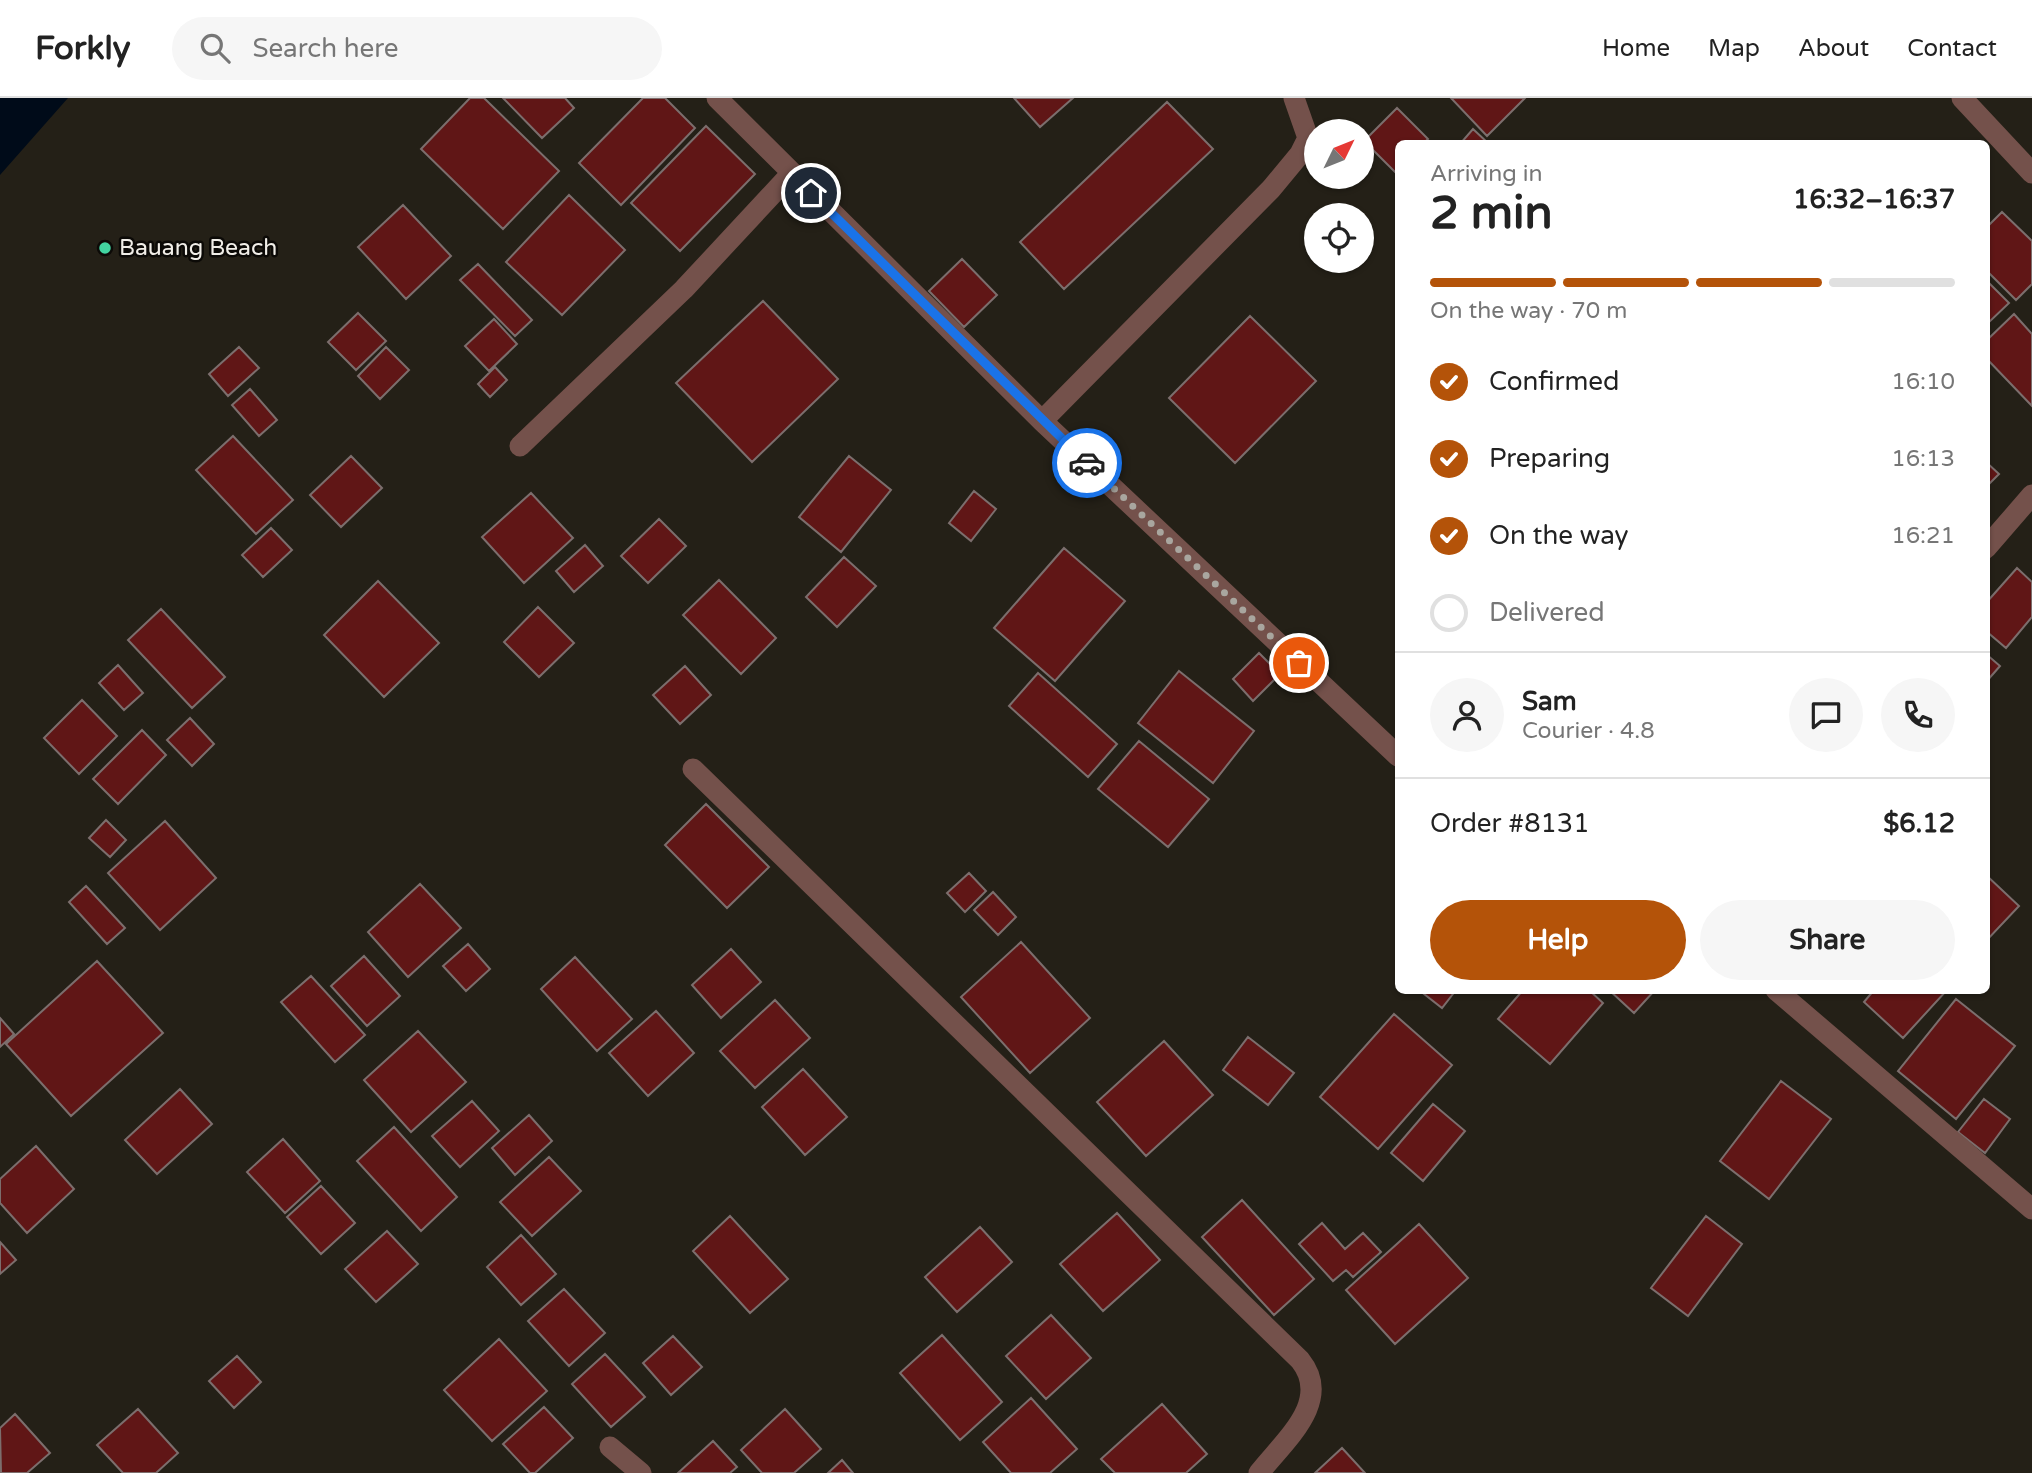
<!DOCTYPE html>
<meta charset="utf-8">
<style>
body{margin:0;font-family:"Varela Round",sans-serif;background:#f6f6f6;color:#222;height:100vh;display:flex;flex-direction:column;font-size:26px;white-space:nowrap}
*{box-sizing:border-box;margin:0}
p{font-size:23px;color:#767676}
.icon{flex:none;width:38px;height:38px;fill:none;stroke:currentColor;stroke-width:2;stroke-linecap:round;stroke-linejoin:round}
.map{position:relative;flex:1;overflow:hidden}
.panel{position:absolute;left:1395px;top:42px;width:595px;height:854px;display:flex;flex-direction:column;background:#fff;border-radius:10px;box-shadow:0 2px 5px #0004}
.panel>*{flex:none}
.needle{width:46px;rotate:47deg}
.fabs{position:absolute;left:1304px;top:21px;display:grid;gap:14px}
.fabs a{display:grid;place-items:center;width:70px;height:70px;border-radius:50%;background:#fff;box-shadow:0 2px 5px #0004;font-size:35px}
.pin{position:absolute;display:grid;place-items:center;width:60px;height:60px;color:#fff;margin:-30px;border:4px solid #fff;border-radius:50%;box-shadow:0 2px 7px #0007}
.courier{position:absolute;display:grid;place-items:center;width:70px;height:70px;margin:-35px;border:5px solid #1a73e8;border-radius:50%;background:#fff;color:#222;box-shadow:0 2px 9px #0007}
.summary em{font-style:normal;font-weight:800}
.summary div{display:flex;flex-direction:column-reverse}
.summary{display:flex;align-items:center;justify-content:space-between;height:119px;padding:0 35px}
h1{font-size:46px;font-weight:800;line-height:52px}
.bar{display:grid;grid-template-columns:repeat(4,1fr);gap:10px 7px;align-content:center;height:84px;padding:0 35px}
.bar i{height:9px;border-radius:5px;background:#e0e0e0}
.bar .selected{background:#b45309}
.bar p{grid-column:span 4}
.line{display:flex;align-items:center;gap:18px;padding:0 35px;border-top:2px solid #e0e0e0}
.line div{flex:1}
.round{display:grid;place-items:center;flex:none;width:74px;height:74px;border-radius:37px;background:#f6f6f6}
ol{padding:0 35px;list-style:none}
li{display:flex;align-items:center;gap:21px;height:77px}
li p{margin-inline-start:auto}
li .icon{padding:7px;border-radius:50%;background:#b45309;color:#fff;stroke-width:4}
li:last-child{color:#767676}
li i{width:38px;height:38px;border:4px solid #e0e0e0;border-radius:50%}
.action{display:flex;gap:14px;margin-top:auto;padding:14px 35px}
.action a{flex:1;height:80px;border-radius:42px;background:#b45309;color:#fff;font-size:28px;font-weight:800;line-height:80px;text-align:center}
.action a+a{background:#f6f6f6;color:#222}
header{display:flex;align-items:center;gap:42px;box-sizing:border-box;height:98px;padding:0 35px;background:#fff;border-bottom:2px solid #e0e0e0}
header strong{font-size:33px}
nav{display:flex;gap:38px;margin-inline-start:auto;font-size:24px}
.search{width:490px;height:63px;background:#f6f6f6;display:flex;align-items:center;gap:18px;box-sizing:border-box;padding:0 24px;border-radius:38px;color:#767676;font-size:26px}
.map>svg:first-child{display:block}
.water{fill:#000b19}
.building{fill:#601616;stroke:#7c6e6d;stroke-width:2}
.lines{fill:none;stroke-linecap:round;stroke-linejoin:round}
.street{stroke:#74514b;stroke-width:21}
.done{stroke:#a9a69f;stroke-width:7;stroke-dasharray:0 12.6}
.route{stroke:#1a73e8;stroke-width:9}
.poi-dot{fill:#42d4a1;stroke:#0c0a07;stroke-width:2.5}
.labels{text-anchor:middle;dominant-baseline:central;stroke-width:5;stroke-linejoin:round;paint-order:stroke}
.poi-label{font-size:23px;fill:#f1eee8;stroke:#0c0a07;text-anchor:start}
</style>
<header>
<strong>Forkly</strong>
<div class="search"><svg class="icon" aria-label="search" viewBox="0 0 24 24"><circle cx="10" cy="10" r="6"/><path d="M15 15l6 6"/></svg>Search here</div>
<nav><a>Home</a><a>Map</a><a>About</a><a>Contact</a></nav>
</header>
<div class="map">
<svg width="2032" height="1375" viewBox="0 0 2032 1375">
<rect width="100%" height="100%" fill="#242017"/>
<path class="water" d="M0 0H68L0 77Z"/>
<path class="building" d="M470 0H484L559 73 503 131 421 51Z
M503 0H565L574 10 542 40Z
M643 0H665L695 30 621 107 579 65Z
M1014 0H1073L1040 29Z
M1451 0H1525L1487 38Z
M1167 4 1213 51 1064 191 1020 144Z
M1397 10 1428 41 1423 46H1398V70L1395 74 1364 43Z
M706 28 755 76 680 153 631 105Z
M1473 31 1489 46H1460Z
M569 97 625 152 562 217 506 164Z
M403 107 451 158 406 201 358 149Z
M2002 114 2032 143V186L2016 202 1986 172V130Z
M962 161 997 197 964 229 929 193Z
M478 166 532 222 515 238 460 182Z
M1986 182 2009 205 1986 227Z
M763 203 838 281 752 364 676 285Z
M358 215 386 243 356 272 328 244Z
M2014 216 2032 236V308L1986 260V243Z
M1250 218 1316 283 1235 365 1169 300Z
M494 221 517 246 489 273 465 248Z
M239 249 259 270 228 298 209 276Z
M386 249 409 272 380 301 358 278Z
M495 269 507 282 490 299 478 286Z
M250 291 277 322 259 338 232 307Z
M233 338 293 402 256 436 196 372Z
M351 358 382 390 341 429 310 397Z
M849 358 891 392 841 454 799 419Z
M1986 364 1999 376 1986 389Z
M974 393 996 411 971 443 949 425Z
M531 395 573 440 524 485 482 439Z
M659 421 686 448 648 485 621 458Z
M271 430 292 452 263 479 242 457Z
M585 447 603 468 574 494 556 473Z
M1064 450 1125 503 1055 583 994 530Z
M844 459 876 488 837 529 806 499Z
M2017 470 2032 484V519L2006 550 1986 533V505Z
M719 482 776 540 741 576 683 517Z
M378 483 439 545 384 599 324 537Z
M538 509 574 545 539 579 504 544Z
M161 511 225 579 192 610 128 542Z
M1259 555 1280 576 1253 603 1233 581Z
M1986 556 2000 568 1986 584Z
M118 567 143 595 124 612 99 585Z
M685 568 711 597 680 626 653 597Z
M1179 573 1254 633 1213 685 1138 625Z
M1038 575 1117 646 1088 679 1009 608Z
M82 602 117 638 79 676 44 640Z
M190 620 214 646 192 668 167 642Z
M142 632 166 657 118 706 93 681Z
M1139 643 1209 701 1168 749 1098 691Z
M706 706 769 769 727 810 665 747Z
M106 722 126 742 110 759 89 740Z
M165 723 216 780 160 832 108 775Z
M969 775 986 793 965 814 947 795Z
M1986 777 2019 808 1986 843Z
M420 786 461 830 408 879 368 834Z
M86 788 125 830 107 846 69 804Z
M993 794 1016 819 998 837 974 812Z
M1021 844 1090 920 1030 975 961 899Z
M468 846 490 871 466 893 443 868Z
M731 851 761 884 721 920 692 887Z
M364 858 400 898 367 928 331 888Z
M575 859 632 921 597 953 541 891Z
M97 863 163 935 71 1018 6 946Z
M311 878 365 937 335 964 281 904Z
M1419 892H1456L1442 910Z
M1523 892H1589L1603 905 1550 966 1498 921Z
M1609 892H1655L1634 915Z
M1874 892H1947L1903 940 1864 904Z
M1956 901 2015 948 1956 1021 1898 973Z
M775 902 810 940 755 990 720 953Z
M656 913 694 955 648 998 609 955Z
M1394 916 1452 967 1378 1051 1320 999Z
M0 920 14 936 0 949Z
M418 933 466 984 411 1034 364 982Z
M1248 939 1294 975 1268 1007 1223 972Z
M1164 943 1213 997 1146 1058 1097 1004Z
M803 971 847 1019 805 1057 762 1009Z
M1781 983 1831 1021 1769 1101 1720 1063Z
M180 991 212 1026 157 1076 125 1042Z
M1984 1001 2010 1021 1985 1055 1958 1034Z
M472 1003 499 1033 460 1069 432 1038Z
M1433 1006 1465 1033 1423 1083 1391 1055Z
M529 1017 552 1043 515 1077 492 1050Z
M394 1029 457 1099 421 1133 357 1063Z
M283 1041 320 1083 285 1115 247 1074Z
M36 1048 74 1091 27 1135 0 1105V1081Z
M549 1059 581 1093 532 1138 500 1104Z
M321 1088 355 1125 321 1156 287 1119Z
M1242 1102 1314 1181 1274 1217 1202 1139Z
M1117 1115 1160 1162 1103 1213 1060 1166Z
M730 1118 788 1181 750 1215 693 1153Z
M1706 1118 1742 1146 1688 1218 1651 1190Z
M1322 1125 1345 1151 1363 1135 1381 1154 1353 1179 1346 1172 1333 1183 1299 1146Z
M1419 1126 1468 1180 1395 1246 1346 1192Z
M980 1129 1012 1164 957 1214 925 1179Z
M387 1133 418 1166 376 1204 345 1171Z
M521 1137 556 1176 521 1207 487 1169Z
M0 1144 16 1162 0 1176Z
M564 1191 605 1235 569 1268 528 1223Z
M1051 1217 1091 1260 1046 1301 1006 1258Z
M942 1237 1002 1304 960 1342 900 1275Z
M673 1238 702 1269 671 1297 643 1265Z
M499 1241 547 1293 492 1343 444 1292Z
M605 1256 645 1299 611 1329 572 1286Z
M237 1258 261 1284 234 1310 209 1283Z
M1031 1300 1077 1351 1050 1375H1011L983 1344Z
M1162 1306 1207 1356 1186 1375H1115L1101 1361Z
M544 1309 573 1340 535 1375H530L503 1346Z
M138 1311 178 1355 156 1375H123L97 1347Z
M785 1311 821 1351 794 1375H762L741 1352Z
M15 1316 50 1355 27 1375H1L0 1330Z
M713 1343 737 1369 730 1375H678Z
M1342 1350 1365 1375H1315Z
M842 1362 853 1375H828Z"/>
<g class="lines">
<path class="street" d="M717 0 1042 323 1398 658
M1962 0 2032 75
M1042 323 1271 91 1300 56 1308 40 1294 0
M520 348 684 191 791 76
M1986 450 2032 397
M693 671 1300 1262C1333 1303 1285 1342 1259 1375
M1776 892 2032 1111
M610 1349 641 1375"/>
</g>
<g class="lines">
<path class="done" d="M1087 365 1299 565"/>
<path class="route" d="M811 95 1087 365"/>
</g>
<circle class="poi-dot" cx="105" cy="150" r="7"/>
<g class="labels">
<g class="poi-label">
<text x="119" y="150">Bauang Beach</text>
</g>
</g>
</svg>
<div class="fabs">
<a><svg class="needle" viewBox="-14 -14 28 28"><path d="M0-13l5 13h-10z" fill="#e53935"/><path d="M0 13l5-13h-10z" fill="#767676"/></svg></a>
<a><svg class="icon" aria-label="locate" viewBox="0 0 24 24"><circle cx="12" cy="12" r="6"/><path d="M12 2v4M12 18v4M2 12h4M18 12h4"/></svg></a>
</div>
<div class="pin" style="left:1299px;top:565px;background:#ea580c"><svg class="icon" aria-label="bag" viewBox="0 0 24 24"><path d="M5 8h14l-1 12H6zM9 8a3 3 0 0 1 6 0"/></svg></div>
<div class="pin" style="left:811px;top:95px;background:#1f2937"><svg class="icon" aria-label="home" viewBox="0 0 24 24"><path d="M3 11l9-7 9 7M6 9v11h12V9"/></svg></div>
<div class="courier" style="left:1087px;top:365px"><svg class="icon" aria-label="car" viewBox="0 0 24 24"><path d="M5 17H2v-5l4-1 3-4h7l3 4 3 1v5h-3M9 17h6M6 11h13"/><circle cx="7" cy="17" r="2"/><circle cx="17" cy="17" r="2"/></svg></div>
<section class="panel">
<div class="summary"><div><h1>2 min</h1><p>Arriving in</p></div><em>16:32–16:37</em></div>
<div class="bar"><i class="selected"></i><i class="selected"></i><i class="selected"></i><i></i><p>On the way · 70 m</p></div>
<ol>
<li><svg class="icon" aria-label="check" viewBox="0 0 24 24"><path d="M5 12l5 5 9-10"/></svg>Confirmed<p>16:10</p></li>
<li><svg class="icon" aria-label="check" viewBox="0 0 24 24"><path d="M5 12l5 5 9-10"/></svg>Preparing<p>16:13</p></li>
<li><svg class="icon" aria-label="check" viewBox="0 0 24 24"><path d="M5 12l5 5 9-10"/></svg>On the way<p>16:21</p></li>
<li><i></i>Delivered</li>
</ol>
<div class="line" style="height:126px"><a class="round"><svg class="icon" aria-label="person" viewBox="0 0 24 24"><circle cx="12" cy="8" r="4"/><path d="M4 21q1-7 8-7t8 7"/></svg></a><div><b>Sam</b><p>Courier · 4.8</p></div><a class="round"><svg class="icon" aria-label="chat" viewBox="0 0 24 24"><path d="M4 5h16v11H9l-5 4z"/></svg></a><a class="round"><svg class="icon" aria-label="phone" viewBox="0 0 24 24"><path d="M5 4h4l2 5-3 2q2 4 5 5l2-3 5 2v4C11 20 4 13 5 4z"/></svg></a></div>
<div class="line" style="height:91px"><div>Order #8131</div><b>$6.12</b></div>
<div class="action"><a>Help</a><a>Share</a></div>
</section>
</div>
